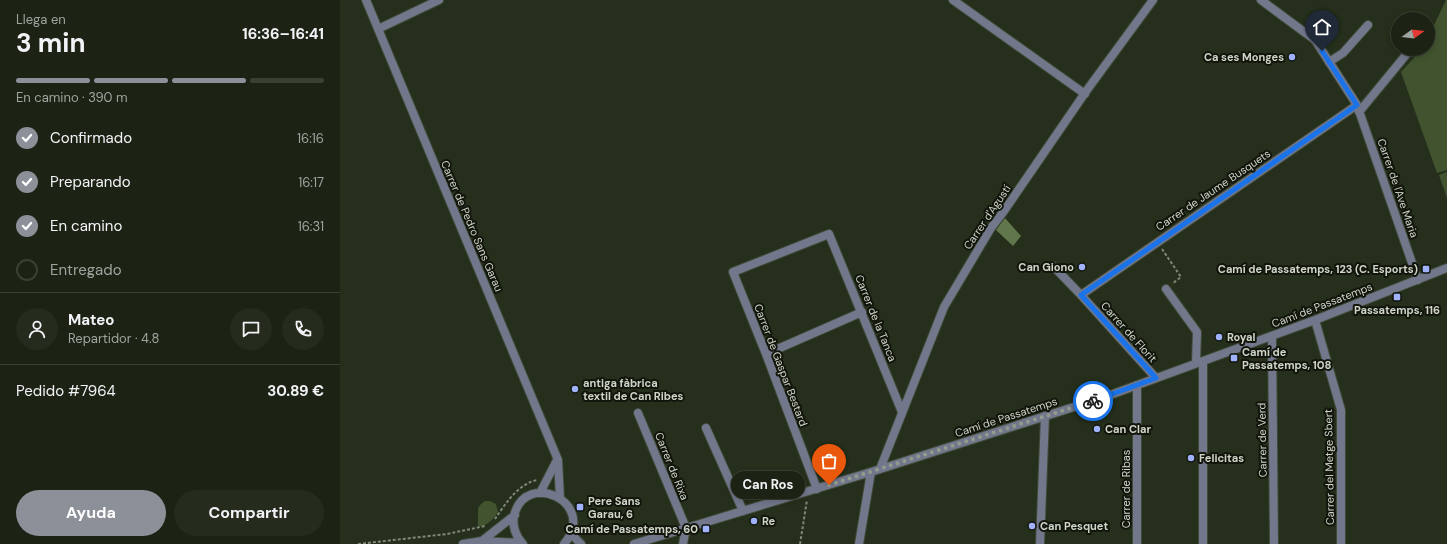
<!DOCTYPE html>
<html lang="es">
<meta charset="utf-8">
<style>
body{margin:0;font-family:"DM Sans",sans-serif;background:#252b1d;color:#f1f3f6;height:100vh;display:flex;flex-direction:column;font-size:15px;white-space:nowrap}
*{box-sizing:border-box;margin:0}
p{font-size:13px;color:#a0a4a0}
.icon{flex:none;width:22px;height:22px;fill:none;stroke:currentColor;stroke-width:2;stroke-linecap:round;stroke-linejoin:round}
.map{position:relative;flex:1;overflow:hidden}
.sheet{display:flex;flex-direction:column;background:#1c2314;width:340px}
.sheet>*{flex:none}
.needle{width:26px;rotate:75deg}
.buttons{position:absolute;left:1051px;top:12px;display:grid;gap:8px}
.buttons a{display:grid;place-items:center;width:44px;height:44px;border-radius:50%;background:#1c2314;box-shadow:0 2px 6px #0003,0 0 0 1px #3a4034;font-size:20px}
.pin{position:absolute;display:grid;place-items:center;width:34px;height:34px;color:#fff;margin:-41px -17px;border-radius:50% 50% 50% 0;rotate:-45deg;box-shadow:0 0 4px #0007}
.pin .icon{rotate:45deg}
.courier{position:absolute;display:grid;place-items:center;width:40px;height:40px;margin:-20px;border:3px solid #1a73e8;border-radius:50%;background:#fff;color:#222;box-shadow:0 1px 5px #0007}
.bubble{position:absolute;height:28px;border-radius:14px;background:#1c2314;box-shadow:0 2px 6px #0003,0 0 0 1px #3a4034;font-size:13px;font-weight:700;line-height:28px;text-align:center}
.headline em{font-style:normal;font-weight:700}
.headline div{display:flex;flex-direction:column-reverse}
.headline{display:flex;align-items:center;justify-content:space-between;height:68px;padding:0 16px}
h1{font-size:26px;font-weight:700;line-height:30px}
.bar{display:grid;grid-template-columns:repeat(4,1fr);gap:6px 4px;align-content:center;height:48px;padding:0 16px}
.bar i{height:5px;border-radius:3px;background:#3a4034}
.bar .active{background:#8c9099}
.bar p{grid-column:span 4}
.line{display:flex;align-items:center;gap:10px;padding:0 16px;border-top:1px solid #3a4034}
.line div{flex:1}
.round{display:grid;place-items:center;flex:none;width:42px;height:42px;border-radius:21px;background:#252b1d}
ol{padding:0 16px;list-style:none}
li{display:flex;align-items:center;gap:12px;height:44px}
li p{margin-inline-start:auto}
li .icon{padding:4px;border-radius:50%;background:#8c9099;color:#fff;stroke-width:4}
li:last-child{color:#a0a4a0}
li i{width:22px;height:22px;border:2px solid #3a4034;border-radius:50%}
.button{display:flex;gap:8px;margin-top:auto;padding:8px 16px}
.button a{flex:1;height:46px;border-radius:24px;background:#8c9099;color:#fff;font-size:16px;font-weight:700;line-height:46px;text-align:center}
.button a+a{background:#252b1d;color:#f1f3f6}
main{display:flex;flex:1;min-height:0}
.map>svg:first-child{display:block}
.green{fill:#41542f}
.water{fill:#60774b}
.lines{fill:none;stroke-linecap:round;stroke-linejoin:round}
.pedestrian-casing{stroke:#404a37;stroke-width:10}
.minor-casing{stroke:#404a37;stroke-width:10}
.path{stroke:#808879;stroke-width:2;stroke-dasharray:3 2;stroke-linecap:butt}
.pedestrian{stroke:#72778b;stroke-width:8}
.minor{stroke:#72778b;stroke-width:8}
.done{stroke:#949b8c;stroke-width:4;stroke-dasharray:0 7.2}
.route{stroke:#1a73e8;stroke-width:5}
.poi-dot{fill:#a1b2fd;stroke:#11150c;stroke-width:1.5}
.labels{text-anchor:middle;dominant-baseline:central;stroke-width:4;stroke-linejoin:round;paint-order:stroke}
.poi-label{font-size:11px;font-weight:bold;fill:#cfd5c9;stroke:#11150c;text-anchor:start}
.street-label{font-size:11px;fill:#cfd5c9;stroke:#11150c}
</style>
<main>
<section class="sheet">
<div class="headline"><div><h1>3 min</h1><p>Llega en</p></div><em>16:36–16:41</em></div>
<div class="bar"><i class="active"></i><i class="active"></i><i class="active"></i><i></i><p>En camino · 390 m</p></div>
<ol>
<li><svg class="icon" aria-label="check" viewBox="0 0 24 24"><path d="M5 12l5 5 9-10"/></svg>Confirmado<p>16:16</p></li>
<li><svg class="icon" aria-label="check" viewBox="0 0 24 24"><path d="M5 12l5 5 9-10"/></svg>Preparando<p>16:17</p></li>
<li><svg class="icon" aria-label="check" viewBox="0 0 24 24"><path d="M5 12l5 5 9-10"/></svg>En camino<p>16:31</p></li>
<li><i></i>Entregado</li>
</ol>
<div class="line" style="height:72px"><a class="round"><svg class="icon" aria-label="person" viewBox="0 0 24 24"><circle cx="12" cy="8" r="4"/><path d="M4 21q1-7 8-7t8 7"/></svg></a><div><b>Mateo</b><p>Repartidor · 4.8</p></div><a class="round"><svg class="icon" aria-label="chat" viewBox="0 0 24 24"><path d="M4 5h16v11H9l-5 4z"/></svg></a><a class="round"><svg class="icon" aria-label="phone" viewBox="0 0 24 24"><path d="M5 4h4l2 5-3 2q2 4 5 5l2-3 5 2v4C11 20 4 13 5 4z"/></svg></a></div>
<div class="line" style="height:52px"><div>Pedido #7964</div><b>30.89 €</b></div>
<div class="button"><a>Ayuda</a><a>Compartir</a></div>
</section>
<div class="map">
<svg width="1107" height="544" viewBox="0 0 1107 544">
<rect width="100%" height="100%" fill="#252f1b"/>
<path class="green" d="M1106 0H1107V170L1097 173 1061 72 1082 49H1088V38Z
M1107 172V198L1099 175Z
M145 501H150L156 504 158 512C153 520 148 525 138 527V508L141 504Z"/>
<path class="water" d="M665 218 681 236 673 246 656 230Z"/>
<g class="lines">
<defs>
<path id="pedestrian" d="M989 62 1003 53 1028 25"/>
<path id="minor" d="M26 0 218 460 220 498
M613 0 745 94
M921 0 975 40 1017 105 1078 280
M38 29 99 0
M1019 112 1070 50
M713 266 741 295 816 378
M826 289 857 332 856 363
M741 295 1017 105
M975 320 1001 410V544
M932 336 934 544
M426 354 522 312
M863 361V544
M797 385V544
M298 413 346 528 343 544
M366 428 403 511
M540 469 604 307 651 228 664 211 747 90 813 0
M477 489 426 354 393 272 489 234 562 412
M200 493 217 460
M231 534 241 544
M142 541 175 515
M123 544 142 541 182 543
M183 544C176 537 172 526 174 516 185 468 259 503 224 544
M294 544 531 472 762 398 975 320 1107 268
M519 544 531 472
M700 544 705 416"/>
</defs>
<use href="#pedestrian" class="pedestrian-casing"/>
<use href="#minor" class="minor-casing"/>
<path class="path" d="M822 249 841 277 832 284
M155 519C165 504 178 484 197 480
M18 544 107 534 145 526
M460 544 467 500"/>
<use href="#pedestrian" class="pedestrian"/>
<use href="#minor" class="minor"/>
</g>
<g class="lines">
<path class="done" d="M489 485 753 401"/>
<path class="route" d="M753 401 816 378 741 295 1017 105 982 51"/>
</g>
<g class="poi-dot">
<circle cx="952" cy="57" r="4"/>
<circle cx="742" cy="267" r="4"/>
<rect x="1082" y="265" width="8" height="8" rx="2"/>
<rect x="1053" y="293" width="8" height="8" rx="2"/>
<circle cx="879" cy="337" r="4"/>
<rect x="890" y="354" width="8" height="8" rx="2"/>
<circle cx="235" cy="389" r="4"/>
<circle cx="757" cy="429" r="4"/>
<circle cx="851" cy="458" r="4"/>
<rect x="236" y="503" width="8" height="8" rx="2"/>
<circle cx="414" cy="521" r="4"/>
<circle cx="692" cy="526" r="4"/>
<rect x="362" y="525" width="8" height="8" rx="2"/>
</g>
<g class="labels">
<g class="poi-label">
<text x="944" y="57" text-anchor="end">Ca ses Monges</text>
<text x="734" y="267" text-anchor="end">Can Giono</text>
<text x="1078" y="269" text-anchor="end">Camí de Passatemps, 123 (C. Esports)</text>
<text x="1057" y="310" text-anchor="middle">Passatemps, 116</text>
<text x="887" y="337">Royal</text>
<text x="902" y="352">Camí de<tspan x="902" dy="13">Passatemps, 108</tspan></text>
<text x="243" y="383">antiga fàbrica<tspan x="243" dy="13">textil de Can Ribes</tspan></text>
<text x="765" y="429">Can Clar</text>
<text x="859" y="458">Felicitas</text>
<text x="248" y="501">Pere Sans<tspan x="248" dy="13">Garau, 6</tspan></text>
<text x="422" y="521">Re</text>
<text x="700" y="526">Can Pesquet</text>
<text x="358" y="529" text-anchor="end">Camí de Passatemps, 60</text>
</g>
<g class="street-label">
<text transform="translate(1058 188) rotate(71)">Carrer de l'Ave Maria</text>
<text transform="translate(873 190) rotate(-34)">Carrer de Jaume Busquets</text>
<text transform="translate(647 217) rotate(-56)">Carrer d'Agustí</text>
<text transform="translate(132 226) rotate(67)">Carrer de Pedro Sans Garau</text>
<text transform="translate(982 305) rotate(-21)">Camí de Passatemps</text>
<text transform="translate(536 318) rotate(68)">Carrer de la Tanca</text>
<text transform="translate(789 332) rotate(48)">Carrer de Florit</text>
<text transform="translate(441 365) rotate(69)">Carrer de Gaspar Bestard</text>
<text transform="translate(666 417) rotate(-18)">Camí de Passatemps</text>
<text transform="translate(922 440) rotate(-91)">Carrer de Verd</text>
<text transform="translate(332 466) rotate(68)">Carrer de Rixa</text>
<text transform="translate(989 467) rotate(-91)">Carrer del Metge Sbert</text>
<text transform="translate(786 489) rotate(-90)">Carrer de Ribas</text>
</g>
</g>
</svg>
<div class="buttons">
<a><svg class="needle" viewBox="-14 -14 28 28"><path d="M0-13l5 13h-10z" fill="#e53935"/><path d="M0 13l5-13h-10z" fill="#a0a4a0"/></svg></a>
</div>
<div class="pin" style="left:489px;top:485px;background:#ea580c"><svg class="icon" aria-label="bag" viewBox="0 0 24 24"><path d="M5 8h14l-1 12H6zM9 8a3 3 0 0 1 6 0"/></svg></div>
<div class="pin" style="left:982px;top:51px;background:#1f2937"><svg class="icon" aria-label="home" viewBox="0 0 24 24"><path d="M3 11l9-7 9 7M6 9v11h12V9"/></svg></div>
<div class="courier" style="left:753px;top:401px"><svg class="icon" aria-label="bike" viewBox="0 0 24 24"><circle cx="6" cy="16" r="4"/><circle cx="18" cy="16" r="4"/><path d="M6 16l4-8h5l3 8M10 8l3 8H6M13 5h3"/></svg></div>
<div class="bubble" style="left:391px;top:471px;width:74px">Can Ros</div>
</div>
</main>
